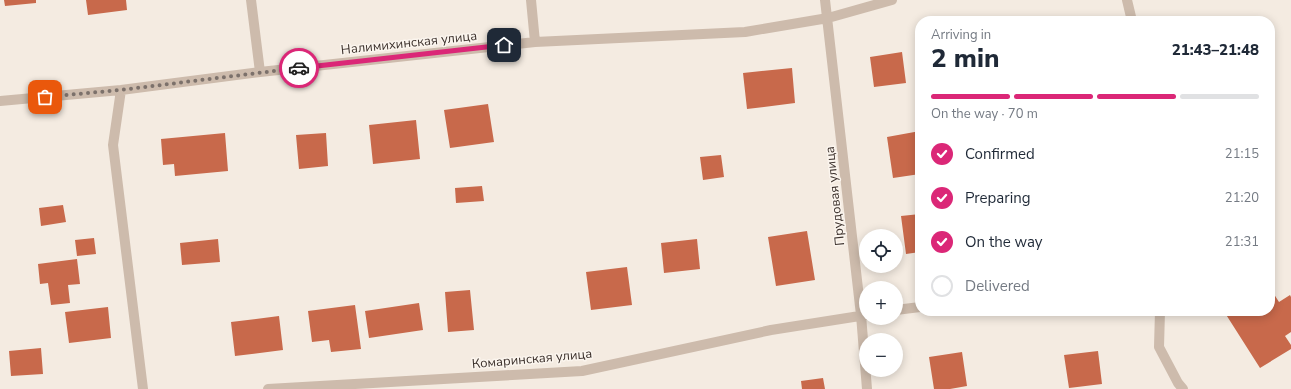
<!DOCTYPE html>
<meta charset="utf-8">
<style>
body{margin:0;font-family:"Nunito Sans",sans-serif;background:#f2f2f3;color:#1f2937;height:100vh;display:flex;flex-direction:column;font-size:15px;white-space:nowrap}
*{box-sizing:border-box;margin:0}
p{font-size:13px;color:#747a83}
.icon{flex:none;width:22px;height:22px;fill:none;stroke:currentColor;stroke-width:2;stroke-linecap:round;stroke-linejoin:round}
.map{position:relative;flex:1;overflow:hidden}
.details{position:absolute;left:915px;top:16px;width:360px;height:300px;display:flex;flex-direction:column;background:#fff;border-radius:16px;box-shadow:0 2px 10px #0003}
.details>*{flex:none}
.controls{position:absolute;left:859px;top:229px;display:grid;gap:8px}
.controls a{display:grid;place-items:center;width:44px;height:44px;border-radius:50%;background:#fff;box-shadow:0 2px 10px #0003;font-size:20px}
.pin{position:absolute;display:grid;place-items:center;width:34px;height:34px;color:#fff;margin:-17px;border-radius:8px;box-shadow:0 2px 6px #0006}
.courier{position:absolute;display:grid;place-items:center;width:40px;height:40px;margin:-20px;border:3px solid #db2777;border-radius:50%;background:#fff;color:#222;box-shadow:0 1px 5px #0007}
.summary em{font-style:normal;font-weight:800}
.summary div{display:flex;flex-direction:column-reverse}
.summary{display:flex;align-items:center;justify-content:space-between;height:68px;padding:0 16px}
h1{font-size:26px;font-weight:800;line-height:30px}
.bar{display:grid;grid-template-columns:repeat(4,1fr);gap:6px 4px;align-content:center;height:48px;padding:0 16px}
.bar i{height:5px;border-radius:3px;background:#e0e1e3}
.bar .on{background:#db2777}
.bar p{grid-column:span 4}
ol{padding:0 16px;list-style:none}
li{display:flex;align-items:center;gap:12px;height:44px}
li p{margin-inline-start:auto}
li .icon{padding:4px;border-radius:50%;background:#db2777;color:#fff;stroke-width:4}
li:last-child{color:#747a83}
li i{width:22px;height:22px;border:2px solid #e0e1e3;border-radius:50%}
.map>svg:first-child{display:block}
.building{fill:#c8694b}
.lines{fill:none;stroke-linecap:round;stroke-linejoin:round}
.street{stroke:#cdbbac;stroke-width:10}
.done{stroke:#7c716b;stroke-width:4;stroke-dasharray:0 7.2}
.route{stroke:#db2777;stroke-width:5}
.labels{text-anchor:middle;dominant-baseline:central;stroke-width:3;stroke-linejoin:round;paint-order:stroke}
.street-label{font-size:13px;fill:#3b302b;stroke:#fbf5ee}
</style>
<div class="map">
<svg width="1291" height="389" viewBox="0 0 1291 389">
<rect width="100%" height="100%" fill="#f4ebe1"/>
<path class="building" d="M4 0H36V3L5 6Z
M86 0H126L127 10 88 15Z
M902 52 906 83 874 87 870 57Z
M792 68 795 103 747 109 743 73Z
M488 104 494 142 450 148 444 110Z
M416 120 420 159 373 164 369 125Z
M920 131V174L893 178 887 137Z
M225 133 228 171 175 176 174 164 163 165 161 139Z
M326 133 328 166 299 169 296 135Z
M721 155 724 177 703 180 700 157Z
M482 186 484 201 456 203 455 188Z
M63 205 66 222 41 226 39 208Z
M920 214V252L906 254 901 216Z
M807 231 815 280 776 286 768 237Z
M94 238 96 254 77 256 75 240Z
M218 239 220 262 182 265 180 243Z
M697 239 700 269 664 273 661 243Z
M77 259 80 284 68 285 70 303 51 305 48 283 40 284 38 264Z
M627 267 632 305 591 310 586 272Z
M1270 288 1279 302 1290 295 1291 297V332L1285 336 1291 345V349L1260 368 1225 313 1228 311H1270Z
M470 290 474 330 448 332 445 292Z
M419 303 423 330 369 338 365 311Z
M355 305 361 349 331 352 329 340 312 342 308 311Z
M108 307 111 338 69 343 65 312Z
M279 316 283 350 235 356 231 322Z
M41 348 43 374 11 376 9 351Z
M1098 351 1102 384 1069 388 1064 355Z
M962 352 967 386 950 389H934L929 357Z
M823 378 825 389H802L801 381Z"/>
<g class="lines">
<path class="street" d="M251 0 260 72
M531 0 535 42
M825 0 861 315 867 389
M1127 0 1132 21
M121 90 113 145 143 389
M0 101 121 90 260 72 535 42 745 32 828 18 892 0
M896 310 920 307
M1160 311 1159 347 1178 383 1183 389
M268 389 582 371 771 330 866 315"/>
</g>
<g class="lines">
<path class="done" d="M45 97 120 90 299 68"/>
<path class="route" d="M299 68 504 45"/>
</g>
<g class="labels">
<g class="street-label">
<text transform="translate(409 43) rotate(-6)">Налимихинская улица</text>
<text transform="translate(835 196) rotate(-96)">Прудовая улица</text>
<text transform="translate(532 359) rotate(-5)">Комаринская улица</text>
</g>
</g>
</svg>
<div class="controls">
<a><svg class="icon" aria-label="locate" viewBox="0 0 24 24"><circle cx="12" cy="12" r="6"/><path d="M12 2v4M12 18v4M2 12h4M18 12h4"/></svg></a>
<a>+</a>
<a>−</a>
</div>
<div class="pin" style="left:45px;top:97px;background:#ea580c"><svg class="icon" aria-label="bag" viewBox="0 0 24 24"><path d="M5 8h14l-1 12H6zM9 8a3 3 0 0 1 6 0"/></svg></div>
<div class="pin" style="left:504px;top:45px;background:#1f2937"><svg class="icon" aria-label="home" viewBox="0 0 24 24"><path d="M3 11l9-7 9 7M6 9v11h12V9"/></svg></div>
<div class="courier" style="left:299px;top:68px"><svg class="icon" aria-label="car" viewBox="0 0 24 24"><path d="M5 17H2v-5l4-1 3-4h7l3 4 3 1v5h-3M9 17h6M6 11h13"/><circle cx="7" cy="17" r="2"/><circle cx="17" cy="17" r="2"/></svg></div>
<section class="details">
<div class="summary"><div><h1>2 min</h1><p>Arriving in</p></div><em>21:43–21:48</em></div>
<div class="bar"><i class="on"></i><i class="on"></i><i class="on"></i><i></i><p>On the way · 70 m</p></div>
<ol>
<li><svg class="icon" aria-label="check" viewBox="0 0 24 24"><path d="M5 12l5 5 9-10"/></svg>Confirmed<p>21:15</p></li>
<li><svg class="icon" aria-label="check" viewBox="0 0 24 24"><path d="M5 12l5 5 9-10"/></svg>Preparing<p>21:20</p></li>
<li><svg class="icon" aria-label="check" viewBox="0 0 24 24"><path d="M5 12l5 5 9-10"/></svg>On the way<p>21:31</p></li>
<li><i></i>Delivered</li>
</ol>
</section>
</div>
